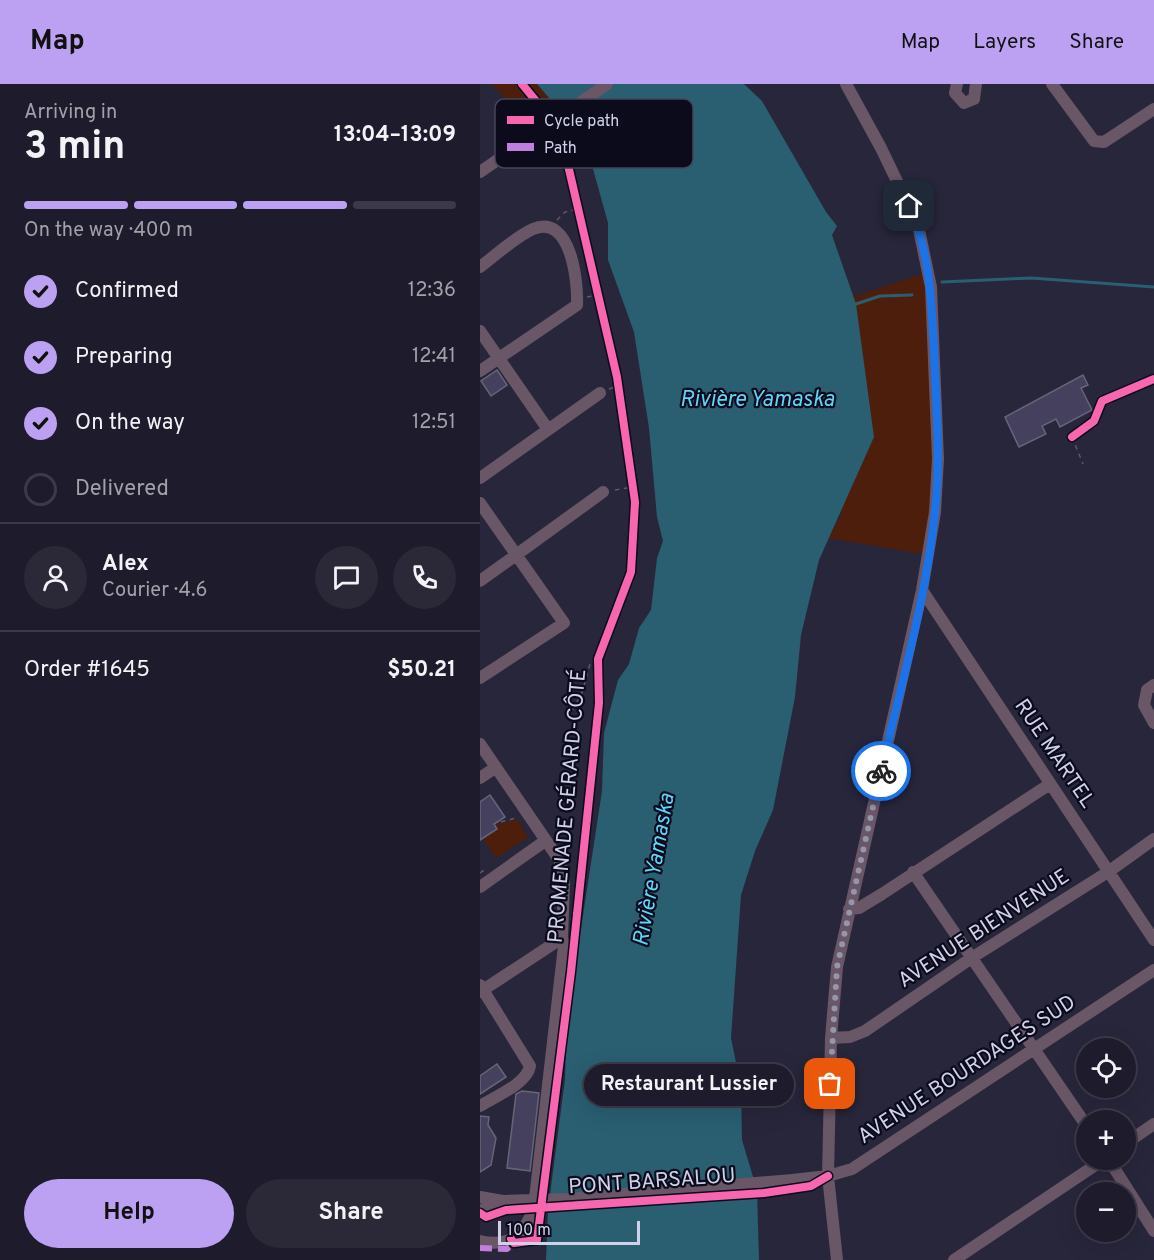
<!DOCTYPE html>
<meta charset="utf-8">
<style>
body{margin:0;font-family:Overpass,sans-serif;background:#2b2938;color:#f1f3f6;height:100vh;display:flex;flex-direction:column;font-size:22px;white-space:nowrap}
*{box-sizing:border-box;margin:0}
p{font-size:20px;color:#a1a1a9}
.icon{flex:none;width:33px;height:33px;fill:none;stroke:currentColor;stroke-width:2;stroke-linecap:round;stroke-linejoin:round}
.map{position:relative;flex:1;overflow:hidden}
.drawer{display:flex;flex-direction:column;background:#1e1c2c;width:480px}
.drawer>*{flex:none}
.fabs{position:absolute;left:596px;top:954px;display:grid;gap:12px}
.fabs a{display:grid;place-items:center;width:60px;height:60px;border-radius:50%;background:#1e1c2c;box-shadow:0 6px 24px #0002,0 0 0 2px #3c3a48;font-size:30px}
.scale{position:absolute;left:18px;bottom:15px;width:142px;box-sizing:border-box;padding-left:6px;border:3px solid #cfd1ea;border-top:0;font-size:16px;line-height:21px;white-space:nowrap;color:#cfd1ea;-webkit-text-stroke:4px #0b0b1b;paint-order:stroke}
.pin{position:absolute;display:grid;place-items:center;width:51px;height:51px;color:#fff;margin:-26px;border-radius:12px;box-shadow:0 3px 9px #0006}
.courier{position:absolute;display:grid;place-items:center;width:60px;height:60px;margin:-30px;border:4px solid #1a73e8;border-radius:50%;background:#fff;color:#222;box-shadow:0 2px 8px #0007}
.bubble{position:absolute;height:42px;border-radius:21px;background:#1e1c2c;box-shadow:0 6px 24px #0002,0 0 0 2px #3c3a48;font-size:20px;font-weight:700;line-height:42px;text-align:center}
.head em{font-style:normal;font-weight:700}
.head div{display:flex;flex-direction:column-reverse}
.head{display:flex;align-items:center;justify-content:space-between;height:102px;padding:0 24px}
h1{font-size:39px;font-weight:700;line-height:45px}
.bar{display:grid;grid-template-columns:repeat(4,1fr);gap:9px 6px;align-content:center;height:72px;padding:0 24px}
.bar i{height:8px;border-radius:4px;background:#3c3a48}
.bar .selected{background:#bca0f2}
.bar p{grid-column:span 4}
.line{display:flex;align-items:center;gap:15px;padding:0 24px;border-top:2px solid #3c3a48}
.line div{flex:1}
.round{display:grid;place-items:center;flex:none;width:63px;height:63px;border-radius:32px;background:#2b2938}
ol{padding:0 24px;list-style:none}
li{display:flex;align-items:center;gap:18px;height:66px}
li p{margin-inline-start:auto}
li .icon{padding:6px;border-radius:50%;background:#bca0f2;color:#111;stroke-width:4}
li:last-child{color:#a1a1a9}
li i{width:33px;height:33px;border:3px solid #3c3a48;border-radius:50%}
.cta{display:flex;gap:12px;margin-top:auto;padding:12px 24px}
.cta a{flex:1;height:69px;border-radius:36px;background:#bca0f2;color:#111;font-size:24px;font-weight:700;line-height:69px;text-align:center}
.cta a+a{background:#2b2938;color:#f1f3f6}
header{display:flex;align-items:center;gap:36px;box-sizing:border-box;height:84px;padding:0 30px;background:#bca0f2;color:#111}
header strong{font-size:28px}
nav{display:flex;gap:33px;margin-inline-start:auto;font-size:21px}
main{display:flex;flex:1;min-height:0}
.map>svg:first-child{display:block}
.green{fill:#4d1e0b}
.water{fill:#2a5e71}
.lines{fill:none;stroke-linecap:round;stroke-linejoin:round}
.stream{stroke:#2a5e71;stroke-width:3}
.building{fill:#44405e;stroke:#666578;stroke-width:1.5}
.path{stroke:#635667;stroke-width:1.5;stroke-dasharray:4.5 4.5;stroke-linecap:butt}
.minor{stroke:#695667;stroke-width:12}
.quiet{stroke:#c07fdc;stroke-width:6;stroke-dasharray:12 6;stroke-linecap:butt}
.cycleway-casing{stroke:#0b0b1b;stroke-width:11}
.cycleway{stroke:#f766af;stroke-width:8}
.done{stroke:#9595ad;stroke-width:6;stroke-dasharray:0 10.8}
.route{stroke:#1a73e8;stroke-width:8}
.labels{text-anchor:middle;dominant-baseline:central;stroke-width:4.5;stroke-linejoin:round;paint-order:stroke}
.street-label{font-size:21px;fill:#cfd1ea;stroke:#0b0b1b}
.water-label{font-size:22px;font-style:italic;fill:#5fd5fa;stroke:#0b0b1b}
.key{fill:#0b0b1b;stroke:#464659;stroke-width:1.5}
.key-label{font-size:16px;fill:#cfd1ea}
</style>
<header>
<strong>Map</strong>
<nav><a>Map</a><a>Layers</a><a>Share</a></nav>
</header>
<main>
<section class="drawer">
<div class="head"><div><h1>3 min</h1><p>Arriving in</p></div><em>13:04–13:09</em></div>
<div class="bar"><i class="selected"></i><i class="selected"></i><i class="selected"></i><i></i><p>On the way · 400 m</p></div>
<ol>
<li><svg class="icon" aria-label="check" viewBox="0 0 24 24"><path d="M5 12l5 5 9-10"/></svg>Confirmed<p>12:36</p></li>
<li><svg class="icon" aria-label="check" viewBox="0 0 24 24"><path d="M5 12l5 5 9-10"/></svg>Preparing<p>12:41</p></li>
<li><svg class="icon" aria-label="check" viewBox="0 0 24 24"><path d="M5 12l5 5 9-10"/></svg>On the way<p>12:51</p></li>
<li><i></i>Delivered</li>
</ol>
<div class="line" style="height:108px"><a class="round"><svg class="icon" aria-label="person" viewBox="0 0 24 24"><circle cx="12" cy="8" r="4"/><path d="M4 21q1-7 8-7t8 7"/></svg></a><div><b>Alex</b><p>Courier · 4.6</p></div><a class="round"><svg class="icon" aria-label="chat" viewBox="0 0 24 24"><path d="M4 5h16v11H9l-5 4z"/></svg></a><a class="round"><svg class="icon" aria-label="phone" viewBox="0 0 24 24"><path d="M5 4h4l2 5-3 2q2 4 5 5l2-3 5 2v4C11 20 4 13 5 4z"/></svg></a></div>
<div class="line" style="height:78px"><div>Order #1645</div><b>$50.21</b></div>
<div class="cta"><a>Help</a><a>Share</a></div>
</section>
<div class="map">
<svg width="674" height="1176" viewBox="0 0 674 1176">
<rect width="100%" height="100%" fill="#28263b"/>
<path class="green" d="M11 0H57L82 29 58 45Z
M448 188 457 324 448 471 348 454 361 431 372 213Z
M37 735 48 753 16 774 3 755 18 745 15 741Z"/>
<path class="water" d="M57 0H264L282 17 346 128 357 142 352 151 376 220 394 353 339 476 321 551 315 613 293 726 275 767 261 811 251 954 261 1003 262 1056 277 1106 279 1176H66L68 1126 85 995 87 936 122 707 124 649 138 596 149 580 159 544 171 526 177 474 183 457 177 433 169 344 154 248 128 176V139L113 85 82 29Z"/>
<g class="lines">
<path class="stream" d="M462 198 551 194 674 203
M376 220 400 212 432 211"/>
</g>
<path class="building" d="M17 286 27 301 11 312 1 297Z
M603 291 608 301 601 304 612 326 580 343 576 335 562 342 566 350 539 363 525 333Z
M10 711 25 733 14 740 17 745 0 756V718Z
M17 980 26 993 0 1010V992Z
M42 1007 59 1009 50 1087 27 1084 36 1010Z
M0 1032 9 1033 8 1041 16 1054 11 1081 0 1088Z"/>
<g class="lines">
<path class="path" d="M77 136 85 128 98 125
M107 213 118 211
M129 305 138 302
M592 353 603 380
M135 406 153 403
M88 634 102 609 110 580 118 575
M21 738 36 734
M0 789 7 784"/>
<path class="minor" d="M477 0 475 9 484 19 494 15 496 0
M572 0 614 57 624 58 674 25
M0 88 127 0
M0 183C16 171 35 153 53 145 91 129 98 198 97 221L0 287
M0 247 67 344
M0 394 120 309
M0 419 84 539 0 594
M0 497 123 408
M442 506 674 856
M674 601 667 606 664 621 674 639
M0 660 80 777 84 799 82 854 84 862 54 1123C45 1150 30 1164 0 1157
M0 694 16 683
M433 788 606 1041
M0 803 65 757
M369 825 379 824 402 810 570 700
M0 901 50 982C47 1000 14 1013 0 1022
M0 908 82 854
M351 954 370 953 385 947 493 873 628 788 674 755
M645 1060 674 1040
M629 1076 674 1147
M0 1113 23 1117 86 1115 312 1096 348 1092 372 1085 674 886
M0 1127 19 1118
M357 1176 348 1092 351 954 357 883 442 506 455 428 458 375 451 203 438 141 401 64 366 0
M474 1176 623 1076"/>
<path class="quiet" d="M0 1164 27 1165 34 1159"/>
<defs>
<path id="cycleway" d="M592 353 614 337 622 317 674 295
M0 1129 6 1133 26 1126 284 1109 331 1102 348 1092
M31 1155 34 1159 57 1156 91 888 119 619 118 575 151 488 155 418 137 293 85 68 75 40 42 0"/>
</defs>
<use href="#cycleway" class="cycleway-casing"/>
<use href="#cycleway" class="cycleway"/>
</g>
<g class="lines">
<path class="done" d="M350 1000 357 883 401 687"/>
<path class="route" d="M401 687C421 602 446 515 455 428 461 374 456 319 454 264 451 216 450 166 429 122"/>
</g>
<g class="labels">
<g class="street-label">
<text transform="translate(574 670) rotate(56)">RUE MARTEL</text>
<text transform="translate(88 722) rotate(-85)">PROMENADE GÉRARD-CÔTÉ</text>
<text transform="translate(504 845) rotate(-33)">AVENUE BIENVENUE</text>
<text transform="translate(487 986) rotate(-33)">AVENUE BOURDAGES SUD</text>
<text transform="translate(172 1098) rotate(-4)">PONT BARSALOU</text>
</g>
<g class="water-label">
<text x="277" y="316">Rivière Yamaska</text>
<text transform="translate(175 786) rotate(-80)">Rivière Yamaska</text>
</g>
</g>
<rect x="15" y="15" width="198" height="69" rx="9" class="key"/>
<rect x="27" y="32" width="27" height="8" fill="#f766af"/>
<rect x="27" y="59" width="27" height="8" fill="#c07fdc"/>
<g class="key-label">
<text x="64" y="42">Cycle path</text>
<text x="64" y="69">Path</text>
</g>
</svg>
<div class="fabs">
<a><svg class="icon" aria-label="locate" viewBox="0 0 24 24"><circle cx="12" cy="12" r="6"/><path d="M12 2v4M12 18v4M2 12h4M18 12h4"/></svg></a>
<a>+</a>
<a>−</a>
</div>
<div class="scale">100 m</div>
<div class="pin" style="left:350px;top:1000px;background:#ea580c"><svg class="icon" aria-label="bag" viewBox="0 0 24 24"><path d="M5 8h14l-1 12H6zM9 8a3 3 0 0 1 6 0"/></svg></div>
<div class="pin" style="left:429px;top:122px;background:#1f2937"><svg class="icon" aria-label="home" viewBox="0 0 24 24"><path d="M3 11l9-7 9 7M6 9v11h12V9"/></svg></div>
<div class="courier" style="left:401px;top:687px"><svg class="icon" aria-label="bike" viewBox="0 0 24 24"><circle cx="6" cy="16" r="4"/><circle cx="18" cy="16" r="4"/><path d="M6 16l4-8h5l3 8M10 8l3 8H6M13 5h3"/></svg></div>
<div class="bubble" style="left:104px;top:980px;width:210px">Restaurant Lussier</div>
</div>
</main>
